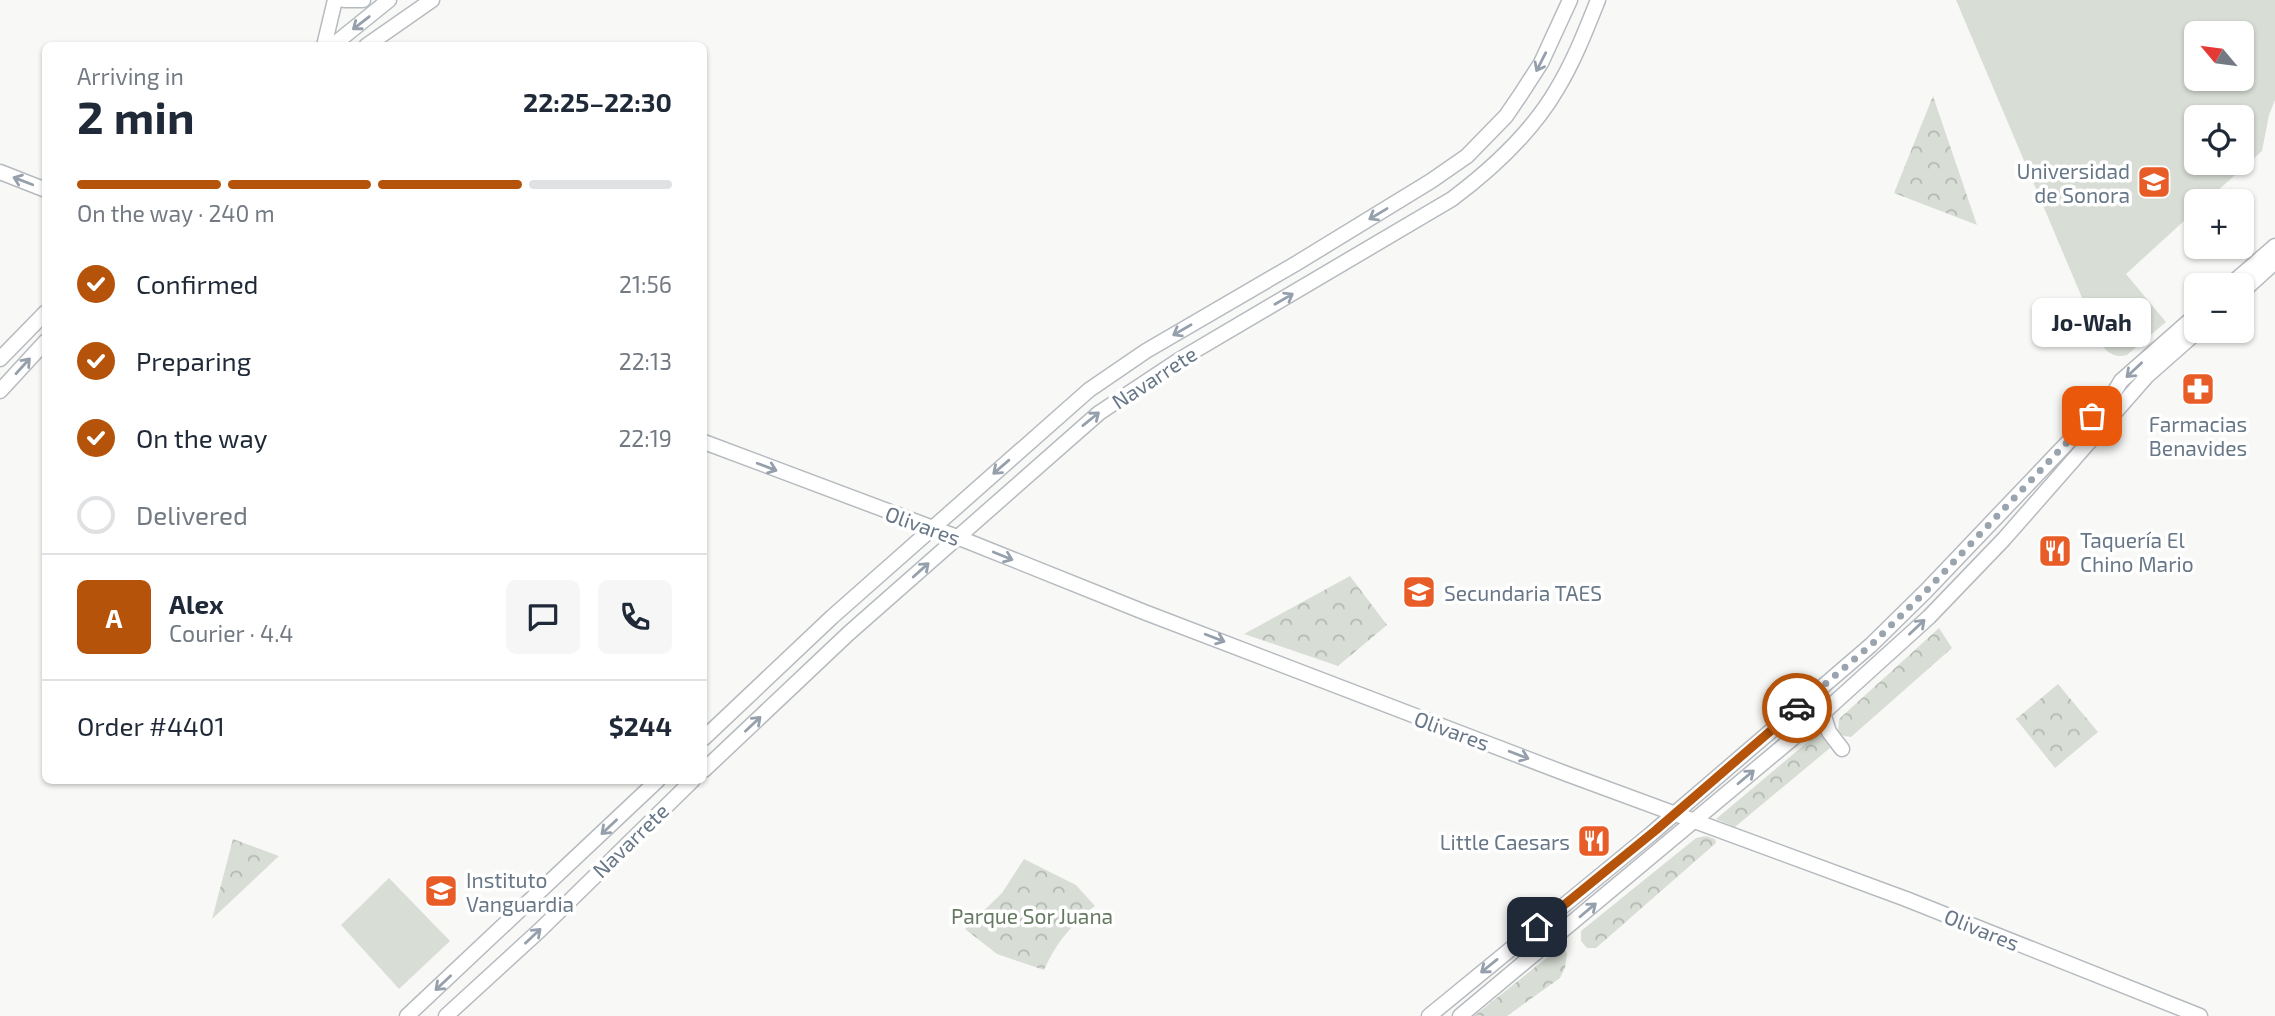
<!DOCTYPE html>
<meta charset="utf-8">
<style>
body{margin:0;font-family:"Exo 2",sans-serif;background:#f6f6f7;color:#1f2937;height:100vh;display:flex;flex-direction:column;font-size:26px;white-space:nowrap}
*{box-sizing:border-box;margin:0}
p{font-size:23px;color:#747a83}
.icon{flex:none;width:38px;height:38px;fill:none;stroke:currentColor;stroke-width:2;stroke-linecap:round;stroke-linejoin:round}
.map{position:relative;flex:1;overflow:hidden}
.side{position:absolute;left:42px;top:42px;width:665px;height:742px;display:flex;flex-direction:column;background:#fff;border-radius:10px;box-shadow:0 2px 5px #0004}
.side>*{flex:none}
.needle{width:46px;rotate:299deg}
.buttons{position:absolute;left:2184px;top:21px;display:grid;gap:14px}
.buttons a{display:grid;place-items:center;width:70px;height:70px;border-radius:10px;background:#fff;box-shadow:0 2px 5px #0004;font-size:35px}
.pin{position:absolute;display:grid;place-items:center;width:60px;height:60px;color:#fff;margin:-30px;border-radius:14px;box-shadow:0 4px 10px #0006}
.courier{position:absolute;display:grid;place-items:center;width:70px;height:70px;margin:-35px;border:5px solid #b45309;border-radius:50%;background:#fff;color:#222;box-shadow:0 2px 9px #0007}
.bubble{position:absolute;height:49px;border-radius:10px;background:#fff;box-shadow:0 2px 5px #0004;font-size:23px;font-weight:700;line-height:49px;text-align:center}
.overview em{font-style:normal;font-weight:700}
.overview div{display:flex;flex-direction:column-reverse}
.overview{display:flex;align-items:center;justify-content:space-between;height:119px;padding:0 35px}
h1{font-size:46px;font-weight:700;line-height:52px}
.bar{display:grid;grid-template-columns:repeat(4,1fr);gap:10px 7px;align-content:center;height:84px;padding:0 35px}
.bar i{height:9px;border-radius:5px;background:#e0e1e3}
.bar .on{background:#b45309}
.bar p{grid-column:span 4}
.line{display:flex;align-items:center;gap:18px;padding:0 35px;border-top:2px solid #e0e1e3}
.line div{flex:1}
.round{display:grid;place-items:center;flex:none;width:74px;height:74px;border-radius:10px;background:#f6f6f7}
ol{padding:0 35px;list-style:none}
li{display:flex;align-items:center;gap:21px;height:77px}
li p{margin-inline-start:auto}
li .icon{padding:7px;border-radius:50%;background:#b45309;color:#fff;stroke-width:4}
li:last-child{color:#747a83}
li i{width:38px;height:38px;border:4px solid #e0e1e3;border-radius:50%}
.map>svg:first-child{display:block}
.forest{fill:url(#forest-crowns)}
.garden{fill:#d8ded5;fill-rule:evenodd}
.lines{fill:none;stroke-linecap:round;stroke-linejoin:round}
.secondary-casing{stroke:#b6bbc0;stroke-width:17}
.primary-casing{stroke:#b7bbc0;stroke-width:17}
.secondary{stroke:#fff;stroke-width:14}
.primary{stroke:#fff;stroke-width:14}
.oneway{stroke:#95a0ac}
.done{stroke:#9aa4ae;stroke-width:7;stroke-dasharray:0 12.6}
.route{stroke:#b45309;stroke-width:9}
.labels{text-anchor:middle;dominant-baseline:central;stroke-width:7;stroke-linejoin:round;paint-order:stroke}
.poi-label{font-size:21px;fill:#677788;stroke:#fff;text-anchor:start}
.street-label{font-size:21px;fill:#677788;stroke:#fff}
.park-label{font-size:21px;fill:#667a62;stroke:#fff}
</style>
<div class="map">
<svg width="2275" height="1016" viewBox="0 0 2275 1016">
<defs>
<pattern id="forest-crowns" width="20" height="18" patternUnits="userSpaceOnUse" patternTransform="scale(1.75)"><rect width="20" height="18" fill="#d8ded5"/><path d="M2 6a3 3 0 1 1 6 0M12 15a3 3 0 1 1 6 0" fill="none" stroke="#b3b9b3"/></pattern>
</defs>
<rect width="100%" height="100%" fill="#f8f9f6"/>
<path class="forest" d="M1933 96 1977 225 1894 193Z
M1350 576 1387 625 1338 666 1244 634Z
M1939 628 1952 648 1851 737 1844 736 1838 732 1839 719Z
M2058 684 2098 732 2055 768 2016 719Z
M1822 730 1830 748 1735 827 1716 819Z
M1706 836 1715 839 1716 843 1596 948H1587L1581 941V931L1696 838Z
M233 839 279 856 212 919Z
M1024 859 1076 885 1095 906C1070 927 1058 940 1044 970L997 954 965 929 1002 893Z
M1563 945 1567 954 1565 968 1560 978 1507 1016H1474Z"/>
<path class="garden" d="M1956 0H2275V100L2269 115 2262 151 2206 201H2196V210L2126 274 2166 322 2127 355C2116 358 2108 354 2102 345ZM2196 33H2242V79H2196ZM2196 117H2242V163H2196Z
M389 878 450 941 399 989 341 925Z"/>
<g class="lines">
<defs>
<path id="secondary" d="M344 0H363
M324 46 335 0
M0 172 46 190
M704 442 957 537 1144 612 1567 774 1906 899 2200 1016
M704 738 832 617 1089 390 1146 351 1297 263 1431 181 1467 156 1506 116 1521 94 1541 63 1570 0
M704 770 849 633 1099 413 1179 360 1452 199C1492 169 1532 132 1557 89 1574 61 1586 30 1598 0
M407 1016 658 780
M446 1016 540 930 693 780"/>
<path id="primary" d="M332 46 389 0
M366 46 432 0
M2230 285 2275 246
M2242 292 2275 262
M0 359 46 312
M0 391 46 341
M1823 713 1829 732 1842 749
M1429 1016 1651 834 1871 645 1926 591 2112 396 2121 381 2196 315
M1460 1016 1823 713 1929 617 2004 539 2147 376 2198 331"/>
</defs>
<use href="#secondary" class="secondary-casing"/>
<use href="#primary" class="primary-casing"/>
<use href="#secondary" class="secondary"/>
<use href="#primary" class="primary"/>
</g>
<defs><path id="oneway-shaft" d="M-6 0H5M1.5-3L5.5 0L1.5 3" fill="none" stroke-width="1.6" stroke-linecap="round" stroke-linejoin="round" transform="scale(1.75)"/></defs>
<g class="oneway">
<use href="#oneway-shaft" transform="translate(361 23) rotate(142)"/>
<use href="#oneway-shaft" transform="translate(1541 62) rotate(117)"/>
<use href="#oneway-shaft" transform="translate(23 181) rotate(-159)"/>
<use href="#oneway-shaft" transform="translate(1378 214) rotate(149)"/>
<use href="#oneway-shaft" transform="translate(1284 299) rotate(-30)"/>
<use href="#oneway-shaft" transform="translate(1182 330) rotate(150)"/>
<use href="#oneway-shaft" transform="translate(23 366) rotate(-48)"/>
<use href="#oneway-shaft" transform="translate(2134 370) rotate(137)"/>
<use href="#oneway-shaft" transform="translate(1091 419) rotate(-39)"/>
<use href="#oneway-shaft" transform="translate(767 467) rotate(21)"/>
<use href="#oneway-shaft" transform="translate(1001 467) rotate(139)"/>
<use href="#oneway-shaft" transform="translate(1003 556) rotate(22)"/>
<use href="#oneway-shaft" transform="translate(921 570) rotate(-42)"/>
<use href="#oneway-shaft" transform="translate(1917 627) rotate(-43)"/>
<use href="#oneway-shaft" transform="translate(1215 638) rotate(21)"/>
<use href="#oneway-shaft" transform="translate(753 724) rotate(-43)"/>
<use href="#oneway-shaft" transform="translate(1519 755) rotate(21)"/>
<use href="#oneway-shaft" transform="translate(1746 777) rotate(-40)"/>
<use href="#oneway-shaft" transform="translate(609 827) rotate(137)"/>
<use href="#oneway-shaft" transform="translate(1588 910) rotate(-40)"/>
<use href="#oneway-shaft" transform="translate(533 936) rotate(-43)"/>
<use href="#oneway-shaft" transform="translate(1489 966) rotate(141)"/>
<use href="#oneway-shaft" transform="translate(443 983) rotate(137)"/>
</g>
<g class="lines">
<path class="done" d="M1797 708 1871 645 1926 591 2092 416"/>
<path class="route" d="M1537 927 1656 830 1797 708"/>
</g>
<defs>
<symbol id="university-square" viewBox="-11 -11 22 22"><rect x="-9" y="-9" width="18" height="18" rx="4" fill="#e85d27" stroke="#fff"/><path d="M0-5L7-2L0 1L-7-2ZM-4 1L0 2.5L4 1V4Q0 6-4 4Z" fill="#fff"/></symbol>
<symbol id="pharmacy-square" viewBox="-11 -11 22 22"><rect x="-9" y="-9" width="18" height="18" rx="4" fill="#e85d27" stroke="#fff"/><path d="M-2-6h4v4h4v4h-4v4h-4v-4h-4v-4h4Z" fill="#fff"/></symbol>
<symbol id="restaurant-square" viewBox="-11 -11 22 22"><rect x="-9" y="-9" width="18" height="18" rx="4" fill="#e85d27" stroke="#fff"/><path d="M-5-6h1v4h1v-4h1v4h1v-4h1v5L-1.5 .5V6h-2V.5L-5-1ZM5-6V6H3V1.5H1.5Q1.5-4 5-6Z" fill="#fff"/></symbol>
<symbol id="school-square" viewBox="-11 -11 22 22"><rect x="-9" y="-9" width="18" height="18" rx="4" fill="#e85d27" stroke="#fff"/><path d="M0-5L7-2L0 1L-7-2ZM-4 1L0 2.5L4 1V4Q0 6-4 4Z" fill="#fff"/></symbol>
</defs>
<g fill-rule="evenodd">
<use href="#university-square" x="2135" y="163" width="38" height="38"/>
<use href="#pharmacy-square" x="2179" y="370" width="38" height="38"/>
<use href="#restaurant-square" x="2036" y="532" width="38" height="38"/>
<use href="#school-square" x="1400" y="573" width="38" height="38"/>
<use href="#restaurant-square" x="1575" y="822" width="38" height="38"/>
<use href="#school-square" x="422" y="872" width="38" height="38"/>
</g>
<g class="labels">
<g class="poi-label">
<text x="2130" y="170" text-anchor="end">Universidad<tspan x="2130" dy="24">de Sonora</tspan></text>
<text x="2198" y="423" text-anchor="middle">Farmacias<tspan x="2198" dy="24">Benavides</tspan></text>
<text x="2080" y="539">Taquería El<tspan x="2080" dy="24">Chino Mario</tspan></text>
<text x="1444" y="592">Secundaria TAES</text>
<text x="1570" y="841" text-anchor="end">Little Caesars</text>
<text x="466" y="879">Instituto<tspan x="466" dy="24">Vanguardia</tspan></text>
</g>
<g class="street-label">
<text transform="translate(1154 377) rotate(-33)">Navarrete</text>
<text transform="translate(923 525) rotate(20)">Olivares</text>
<text transform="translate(1452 730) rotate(20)">Olivares</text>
<text transform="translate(630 840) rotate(-44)">Navarrete</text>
<text transform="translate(1982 929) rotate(22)">Olivares</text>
</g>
<g class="park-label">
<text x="1032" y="915">Parque Sor Juana</text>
</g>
</g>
</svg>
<div class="buttons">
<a><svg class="needle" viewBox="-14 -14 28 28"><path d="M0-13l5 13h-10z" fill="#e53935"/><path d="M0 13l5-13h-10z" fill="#747a83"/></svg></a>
<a><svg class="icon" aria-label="locate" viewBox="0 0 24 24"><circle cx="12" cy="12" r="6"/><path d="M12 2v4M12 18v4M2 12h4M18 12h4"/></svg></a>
<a>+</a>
<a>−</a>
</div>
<div class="pin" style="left:2092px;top:416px;background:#ea580c"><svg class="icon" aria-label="bag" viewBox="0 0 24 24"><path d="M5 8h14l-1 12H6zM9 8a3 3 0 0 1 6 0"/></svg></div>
<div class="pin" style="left:1537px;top:927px;background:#1f2937"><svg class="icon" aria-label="home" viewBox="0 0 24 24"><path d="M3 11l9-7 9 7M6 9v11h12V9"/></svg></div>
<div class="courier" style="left:1797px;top:708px"><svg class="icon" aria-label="car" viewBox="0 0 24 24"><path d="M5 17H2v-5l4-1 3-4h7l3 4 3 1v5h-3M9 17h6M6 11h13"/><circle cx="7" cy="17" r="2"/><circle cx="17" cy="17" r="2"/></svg></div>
<div class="bubble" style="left:2032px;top:298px;width:119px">Jo-Wah</div>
<section class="side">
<div class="overview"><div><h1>2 min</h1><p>Arriving in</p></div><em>22:25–22:30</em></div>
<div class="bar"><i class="on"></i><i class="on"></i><i class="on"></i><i></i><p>On the way · 240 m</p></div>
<ol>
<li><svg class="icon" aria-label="check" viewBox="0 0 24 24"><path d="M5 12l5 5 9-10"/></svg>Confirmed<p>21:56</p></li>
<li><svg class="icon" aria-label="check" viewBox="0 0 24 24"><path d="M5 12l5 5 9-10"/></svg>Preparing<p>22:13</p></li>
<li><svg class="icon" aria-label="check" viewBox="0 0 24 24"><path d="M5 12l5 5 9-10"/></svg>On the way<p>22:19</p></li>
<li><i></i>Delivered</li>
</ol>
<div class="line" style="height:126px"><b class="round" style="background:#b45309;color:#fff">A</b><div><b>Alex</b><p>Courier · 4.4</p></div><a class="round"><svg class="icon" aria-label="chat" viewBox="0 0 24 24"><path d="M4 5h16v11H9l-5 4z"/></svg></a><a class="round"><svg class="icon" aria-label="phone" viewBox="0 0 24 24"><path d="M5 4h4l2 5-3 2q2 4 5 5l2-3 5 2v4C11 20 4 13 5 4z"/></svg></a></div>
<div class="line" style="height:91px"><div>Order #4401</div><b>$244</b></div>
</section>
</div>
